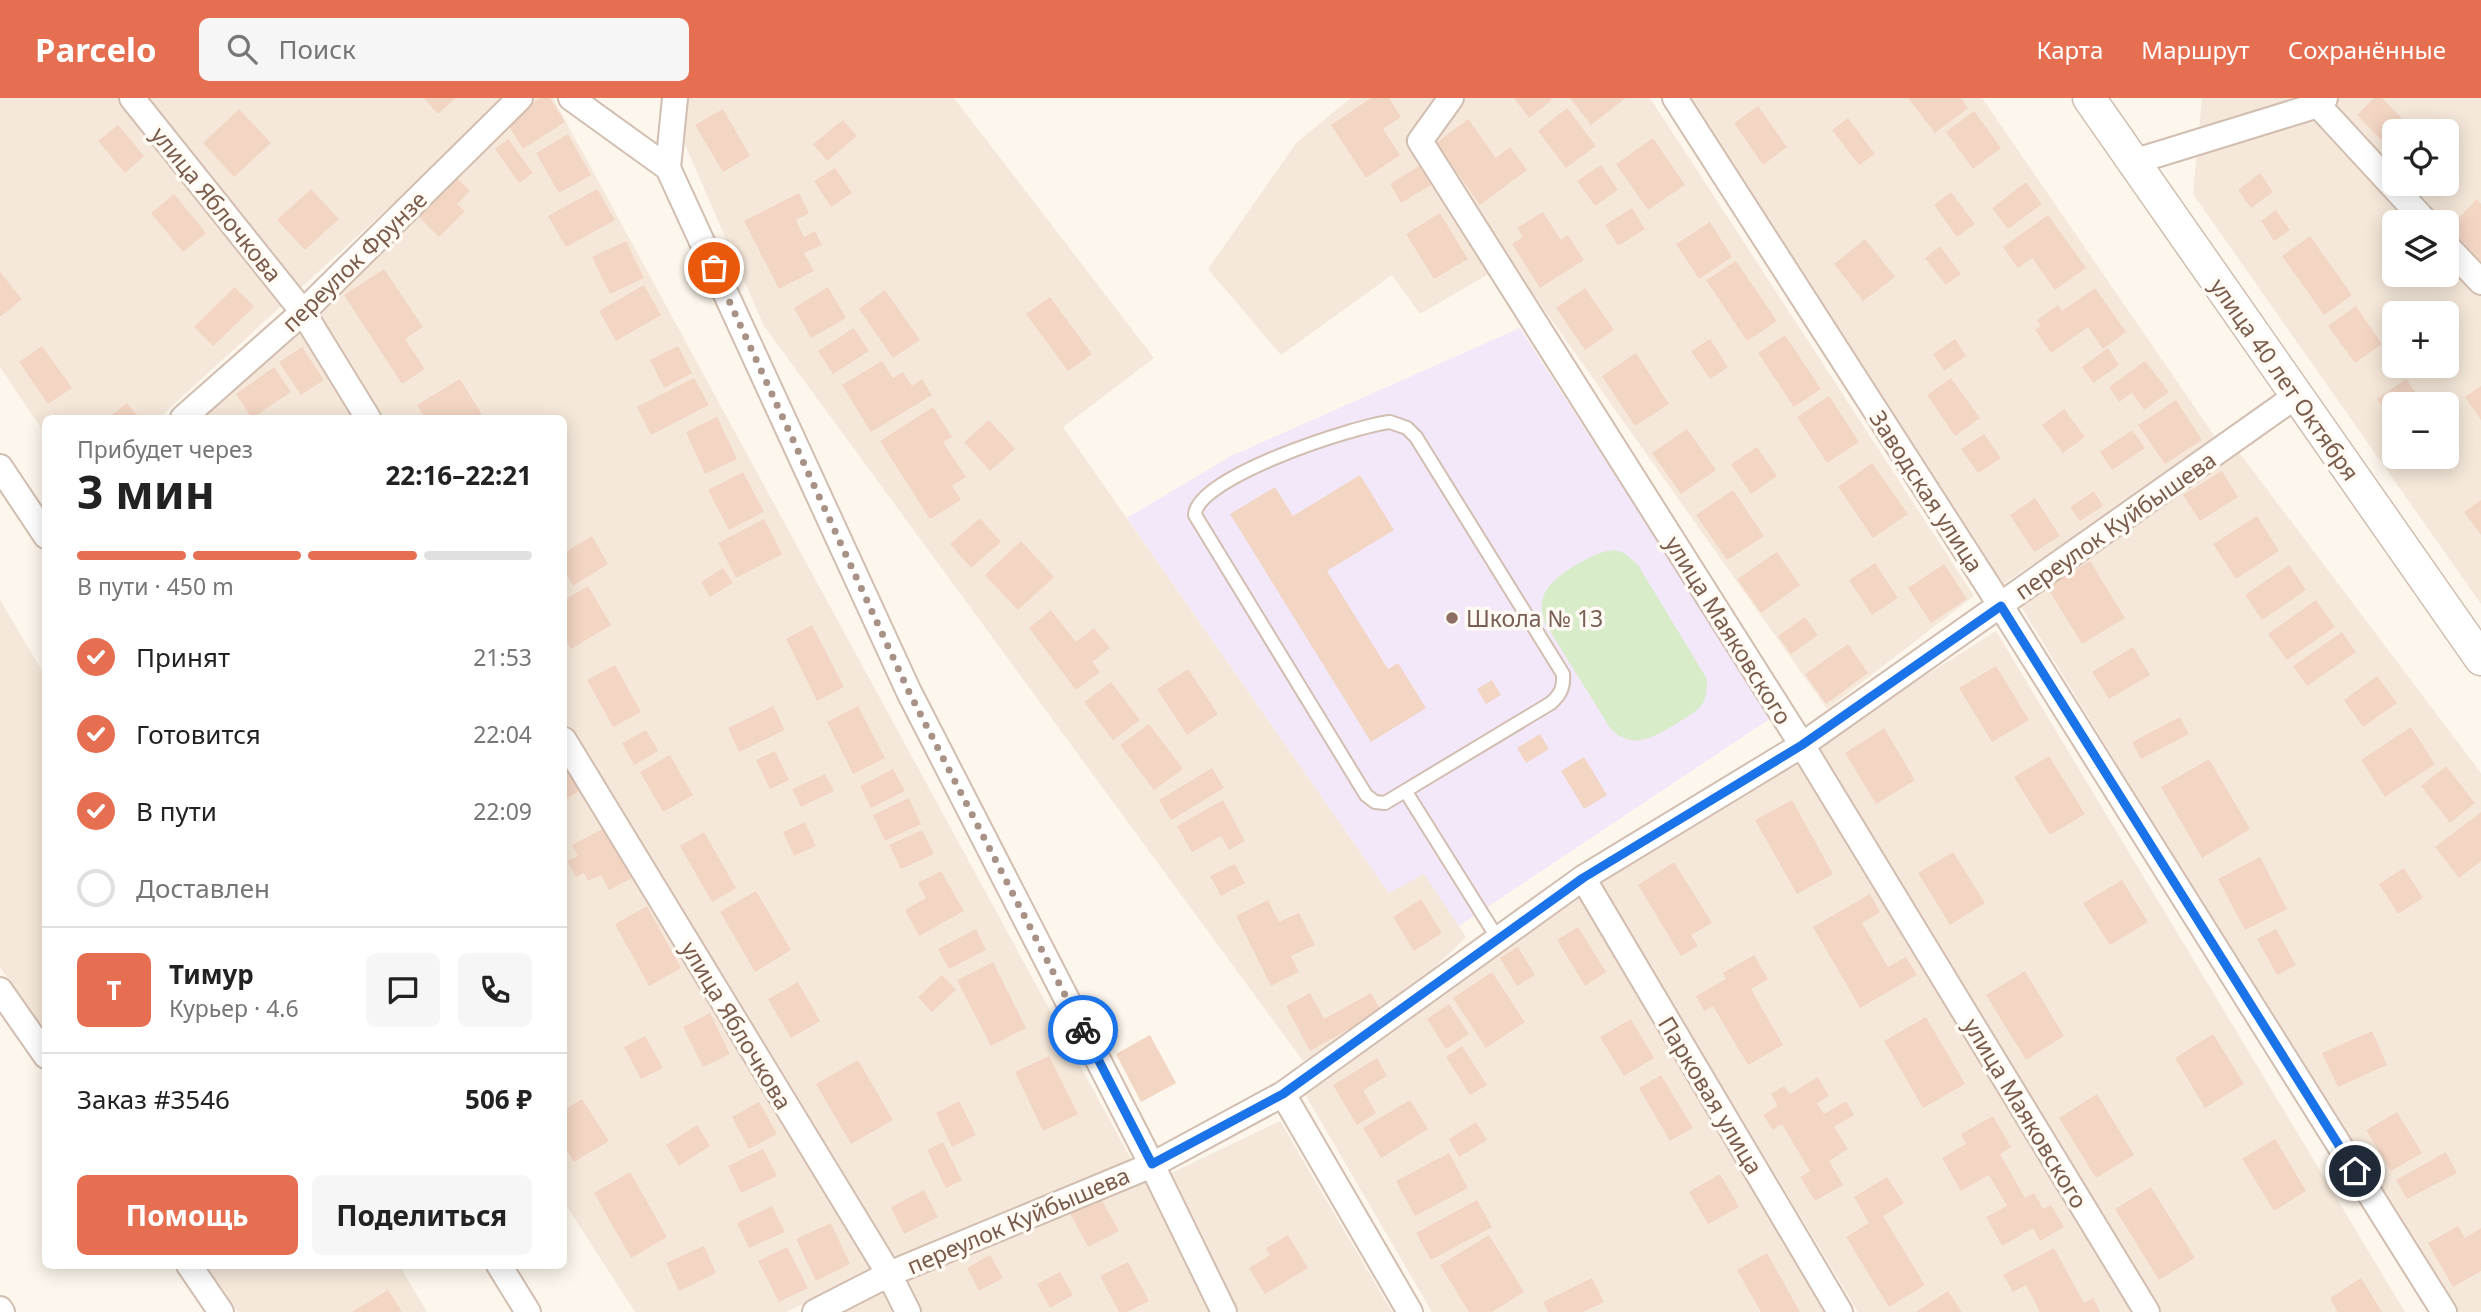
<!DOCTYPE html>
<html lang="ru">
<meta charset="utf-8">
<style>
body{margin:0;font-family:"Noto Sans",sans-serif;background:#f6f6f6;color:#222;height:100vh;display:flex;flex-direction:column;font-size:26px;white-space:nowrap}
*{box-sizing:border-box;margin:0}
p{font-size:23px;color:#767676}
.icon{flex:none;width:38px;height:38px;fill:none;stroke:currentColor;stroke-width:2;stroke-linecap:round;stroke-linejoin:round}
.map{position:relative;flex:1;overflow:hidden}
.sheet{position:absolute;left:42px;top:317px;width:525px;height:854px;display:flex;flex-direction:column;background:#fff;border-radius:10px;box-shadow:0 4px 18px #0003}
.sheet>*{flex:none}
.buttons{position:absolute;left:2382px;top:21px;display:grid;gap:14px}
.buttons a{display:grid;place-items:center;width:77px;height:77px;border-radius:10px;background:#fff;box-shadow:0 4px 18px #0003;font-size:35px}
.pin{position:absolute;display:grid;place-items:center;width:60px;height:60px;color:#fff;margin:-30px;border:4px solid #fff;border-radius:50%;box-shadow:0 2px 7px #0007}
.courier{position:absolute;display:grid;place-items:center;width:70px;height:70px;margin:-35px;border:5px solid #1a73e8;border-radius:50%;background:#fff;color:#222;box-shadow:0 2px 9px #0007}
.head em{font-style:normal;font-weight:700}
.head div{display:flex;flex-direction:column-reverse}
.head{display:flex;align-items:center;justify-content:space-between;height:119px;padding:0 35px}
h1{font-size:46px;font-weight:700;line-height:52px}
.bar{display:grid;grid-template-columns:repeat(4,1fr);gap:10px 7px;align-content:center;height:84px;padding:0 35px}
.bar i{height:9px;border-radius:5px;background:#e0e0e0}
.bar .on{background:#e76f51}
.bar p{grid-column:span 4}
.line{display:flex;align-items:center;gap:18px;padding:0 35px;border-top:2px solid #e0e0e0}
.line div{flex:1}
.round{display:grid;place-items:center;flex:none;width:74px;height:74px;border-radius:10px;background:#f6f6f6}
ol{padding:0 35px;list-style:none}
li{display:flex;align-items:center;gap:21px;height:77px}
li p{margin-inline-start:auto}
li .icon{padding:7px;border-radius:50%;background:#e76f51;color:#fff;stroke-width:4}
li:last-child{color:#767676}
li i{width:38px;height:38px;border:4px solid #e0e0e0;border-radius:50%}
.action{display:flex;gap:14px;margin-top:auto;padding:14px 35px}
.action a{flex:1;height:80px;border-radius:10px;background:#e76f51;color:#fff;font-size:28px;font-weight:700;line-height:80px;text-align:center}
.action a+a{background:#f6f6f6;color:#222}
header{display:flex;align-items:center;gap:42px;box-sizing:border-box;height:98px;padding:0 35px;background:#e76f51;color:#fff}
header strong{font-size:33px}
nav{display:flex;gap:38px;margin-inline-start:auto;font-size:24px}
.search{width:490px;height:63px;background:#f6f6f6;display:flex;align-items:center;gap:18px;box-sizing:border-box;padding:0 24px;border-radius:10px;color:#767676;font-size:26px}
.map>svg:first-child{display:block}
.residential{fill:#f5e8da;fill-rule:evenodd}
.education{fill:#f3e8fa}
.green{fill:#d8ecc9}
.building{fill:#f3d5c3}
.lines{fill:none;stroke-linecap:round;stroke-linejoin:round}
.service-casing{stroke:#d1beb0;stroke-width:16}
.minor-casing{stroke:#d1beb0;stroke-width:28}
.tertiary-casing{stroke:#d1beb0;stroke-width:35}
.service{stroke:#fff;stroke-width:12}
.minor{stroke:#fff;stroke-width:24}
.tertiary{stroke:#fff;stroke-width:32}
.done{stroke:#a89285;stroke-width:7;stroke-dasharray:0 12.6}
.route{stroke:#1a73e8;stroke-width:9}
.education-dot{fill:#8d6e63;stroke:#fffaf3;stroke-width:2.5}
.labels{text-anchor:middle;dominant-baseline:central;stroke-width:7;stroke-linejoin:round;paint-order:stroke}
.street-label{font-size:23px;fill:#7a5c4d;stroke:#fffaf3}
.education-label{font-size:23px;fill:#785e54;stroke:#fffaf3;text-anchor:start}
</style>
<header>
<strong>Parcelo</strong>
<div class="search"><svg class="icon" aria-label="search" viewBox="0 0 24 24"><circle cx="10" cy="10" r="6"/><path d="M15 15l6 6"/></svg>Поиск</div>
<nav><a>Карта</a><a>Маршрут</a><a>Сохранённые</a></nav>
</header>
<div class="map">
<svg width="2481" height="1214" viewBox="0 0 2481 1214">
<rect width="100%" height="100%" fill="#fdf6ec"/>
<path class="residential" d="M0 0H508L159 320H46L45 336 0 269Z
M527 0H553L1131 1061 894 1164 564 626V320H375L310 215Z
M689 0H954L1154 260 1063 329 1389 795 1424 775 1466 839 1390 913 1303 963 764 228 672 17Z
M1351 0H1442L1411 41 1492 174 1420 216 1392 177 1281 257 1208 171 1297 44Z
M1462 0H1650L1974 498 1827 611 1427 46Z
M1688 0H1982L2218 343 2003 486Z
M2202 0H2481V506L2193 96ZM2394 33H2446V86H2394ZM2394 124H2446V177H2394ZM2394 215H2446V268H2394ZM2394 306H2446V359H2394Z
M305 231 361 320H201Z
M2238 353 2481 675V1214H2450L2019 505Z
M0 502 45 578V935L0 869Z
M1996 533 2405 1214H2159L1817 646Z
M564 646 877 1172 786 1214H635L564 1104Z
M1799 662 2131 1214H1858L1598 782Z
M1578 796 1825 1214H1432L1303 993Z
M1280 1023 1392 1214H1238L1167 1077Z
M1144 1076 1211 1214H920L903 1181Z
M206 1167H399L427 1214H238Z
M885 1190 897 1214H837Z"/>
<path class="education" d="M1520 230 1771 620 1459 828 1424 776 1389 795 1127 420 1231 358Z"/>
<path class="green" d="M1615 452 1624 455 1638 467 1707 581C1707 591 1707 600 1701 608 1694 616 1683 621 1674 627 1651 641 1631 652 1610 630L1545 525C1535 495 1551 483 1574 468 1588 460 1599 453 1615 452Z"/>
<path class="building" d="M424 0H456L438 16Z
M540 0H550L565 24 523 51 505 22Z
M1371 0H1389L1401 19 1383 31 1400 57 1366 80 1331 27Z
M1514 0H1550L1552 2 1529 20Z
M1570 0H1626L1591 27Z
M1908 0H1961L1968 10 1935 35Z
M2374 0H2382L2414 33H2394V55L2357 17Z
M1758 8 1787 49 1763 67 1734 25Z
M1567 10 1596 48 1566 70 1538 33Z
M239 11 271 45 234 79 203 45Z
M723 11 750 58 723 74 695 27Z
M1974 13 2001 50 1973 71 1946 34Z
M1848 20 1875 56 1859 67 1832 32Z
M1468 21 1496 60 1510 49 1527 72 1480 107 1436 45Z
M843 22 857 38 827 63 813 46Z
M118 27 144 58 125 75 98 43Z
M568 36 591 77 559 95 536 55Z
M1653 40 1685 87 1648 112 1616 66Z
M508 41 533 75 519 85 495 51Z
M1601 67 1618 92 1595 108 1577 83Z
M1419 68 1431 87 1401 105 1390 86Z
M835 70 852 95 831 109 814 83Z
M2260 75 2273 94 2251 110 2238 92Z
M454 77 470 93 457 106 465 113 439 139 416 116Z
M2026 84 2042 106 2008 131 1992 110Z
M311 91 339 121 305 152 277 122Z
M597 91 615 122 566 149 548 118Z
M1951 94 1975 126 1957 139 1934 107Z
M799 95 809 115 796 122 804 139 815 133 822 147 804 155 814 173 779 191 744 123Z
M174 96 206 135 183 154 151 115Z
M2477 101 2481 106V169L2446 133Z
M1632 110 1645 131 1618 148 1605 127Z
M2276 112 2290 132 2274 143 2261 123Z
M1543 114 1561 142 1568 137 1584 162 1540 190 1512 146 1523 139 1517 130Z
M1440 115 1468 161 1434 181 1406 136Z
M2048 117 2086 170 2055 192 2032 160 2018 170 2003 149Z
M1710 124 1732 159 1699 181 1676 146Z
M2310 138 2352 197 2324 217 2282 158Z
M1865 141 1895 179 1863 203 1834 166Z
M626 143 644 180 610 196 592 159Z
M1940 148 1961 176 1946 187 1925 160Z
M1736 163 1777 223 1747 243 1706 182Z
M384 171 423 229 405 241 425 271 402 286 344 197Z
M0 174 22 201 0 219Z
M644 187 661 217 616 243 599 213Z
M235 189 254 209 213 248 194 229Z
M828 189 846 220 811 240 794 210Z
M1585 190 1614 232 1585 252 1556 210Z
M2095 190 2126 234 2103 251 2088 229 2051 255 2035 232 2041 228 2037 222 2058 207 2062 213Z
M885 192 920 242 893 260 859 211Z
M1050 199 1092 256 1068 273 1026 216Z
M2356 208 2382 246 2355 265 2328 228Z
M854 230 869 253 833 276 818 253Z
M1785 237 1821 291 1794 309 1758 255Z
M1710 241 1728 269 1710 281 1691 253Z
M1955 241 1966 258 1944 273 1933 256Z
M42 248 72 290 48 306 19 264Z
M678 248 692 275 664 290 650 262Z
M302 249 324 282 301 297 279 264Z
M2108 250 2119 267 2093 285 2082 269Z
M1636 255 1669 306 1635 328 1602 278Z
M882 263 893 280 903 274 912 288 922 281 932 297 871 334 842 287Z
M2145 263 2169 294 2144 312 2132 295 2119 304 2109 289Z
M274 269 291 294 252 320 236 296Z
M694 280 709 307 651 337 637 309Z
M1951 280 1980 320 1955 338 1927 297Z
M460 281 484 320H425L417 307Z
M2406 281 2424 306H2394V325L2377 301Z
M2481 288V322L2465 299Z
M1829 298 1859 344 1827 365 1797 319Z
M2176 302 2202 342 2165 366 2138 327Z
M127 305 139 320H108Z
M933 309 952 339 943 344 966 379 952 388 961 402 930 421 880 343Z
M2064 311 2085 339 2063 355 2042 327Z
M717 319 737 361 705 376 686 334Z
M989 322 1015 351 990 373 964 344Z
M1687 331 1716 372 1681 396 1652 355Z
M2132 332 2145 350 2112 372 2100 354Z
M1984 336 2001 360 1978 375 1961 351Z
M1757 349 1777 378 1751 396 1731 366Z
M1872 365 1908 416 1873 440 1838 389Z
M2222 373 2238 399 2200 423 2183 397Z
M743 374 764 414 729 432 708 392Z
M1360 377 1394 432 1327 473 1388 571 1398 565 1426 610 1371 644 1230 416 1275 389 1293 418Z
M1733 392 1764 438 1727 462 1696 417Z
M2094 393 2103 408 2080 423 2070 409Z
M2035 400 2060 438 2034 454 2010 417Z
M2481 402V437L2464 414Z
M2257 418 2279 453 2236 481 2213 446Z
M980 420 1001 444 971 470 950 446Z
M764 421 782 456 736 480 718 445Z
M592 438 608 466 573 488 564 472V455Z
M1021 443 1054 479 1018 512 985 477Z
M1777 454 1800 487 1761 515 1737 481Z
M2090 463 2125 520 2082 546 2047 489Z
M1875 465 1898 500 1872 517 1849 482Z
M1944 466 1967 501 1931 525 1908 490Z
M2289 467 2306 492 2262 522 2245 497Z
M723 470 733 485 710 499 701 484Z
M588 488 611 527 571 551 564 539V502Z
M2316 502 2335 529 2287 562 2268 536Z
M1051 512 1076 544 1094 530 1110 550 1092 564 1100 574 1076 592 1029 530Z
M1805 519 1818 537 1791 556 1778 538Z
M812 527 844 589 817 603 786 541Z
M2342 534 2356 554 2307 588 2293 568Z
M1848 546 1868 575 1826 606 1805 576Z
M2133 549 2150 577 2109 601 2092 574Z
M615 567 641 614 613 629 587 582Z
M1996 568 2029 622 1992 644 1959 590Z
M1188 571 1218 616 1187 637 1157 591Z
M2377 578 2397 605 2363 629 2344 602Z
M1492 582 1501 597 1486 606 1477 591Z
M1111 584 1140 622 1113 642 1084 604Z
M773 608 785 632 739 654 728 630Z
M858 608 885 660 853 676 827 624Z
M2180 619 2189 636 2141 661 2132 644Z
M1149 626 1183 671 1154 692 1120 647Z
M2411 629 2435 666 2385 699 2361 662Z
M1884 630 1915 682 1876 706 1845 655Z
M646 632 658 653 634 667 622 645Z
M1540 636 1549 651 1526 665 1517 650Z
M775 653 789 682 770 691 756 662Z
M670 657 693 697 663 714 640 674Z
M564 658 583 691 564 702Z
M2049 658 2085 716 2050 737 2014 679Z
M1584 659 1607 697 1584 711 1561 673Z
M2209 661 2250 731 2202 760 2161 689Z
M2446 668 2475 705 2450 725 2421 688Z
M1212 670 1224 690 1171 722 1159 702Z
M893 671 905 693 871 710 860 688Z
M825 676 834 693 801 709 792 691Z
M909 700 921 726 885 743 873 717Z
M1223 702 1245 743 1229 752 1221 738 1192 754 1177 728Z
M1792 702 1833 776 1797 796 1755 722Z
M2481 714V763L2459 780 2435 749Z
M805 724 816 748 794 758 783 734Z
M606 729 632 780 609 792 601 777 588 783 584 775 576 779 567 763 578 758 572 747Z
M922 732 934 756 901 771 889 747Z
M704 734 736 790 712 804 680 748Z
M1953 754 1985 805 1950 827 1918 775Z
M2260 759 2287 811 2245 832 2218 781Z
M1674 764 1712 825 1691 837 1698 848 1681 858 1638 787Z
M1235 766 1245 785 1221 798 1210 778Z
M2404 770 2423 800 2398 816 2379 786Z
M941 773 964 813 919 838 905 812 926 800 918 785Z
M2122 782 2148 824 2110 847 2083 805Z
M756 793 791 852 755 874 720 814Z
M1870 796 1880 814 1862 825 1888 869 1906 859 1917 877 1860 910 1813 829Z
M1421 801 1442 835 1414 853 1393 819Z
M1268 802 1279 824 1299 815 1315 847 1291 858 1299 874 1271 888 1236 818Z
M647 808 681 870 649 888 615 826Z
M1578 829 1606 874 1585 888 1557 842Z
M976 831 986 852 949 871 938 851Z
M2276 831 2296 867 2277 877 2257 841Z
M1518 849 1535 877 1517 888 1500 860Z
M1754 857 1768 881 1751 891 1783 947 1748 967 1713 908 1704 913 1696 898 1726 881 1723 875Z
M993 864 1026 930 991 948 957 882Z
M2025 873 2064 938 2026 962 1986 897Z
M1492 874 1525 924 1486 950 1453 900Z
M942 877 956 892 932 914 918 899Z
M798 884 820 923 791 940 768 901Z
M1310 895 1324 921 1371 895 1381 913 1310 953 1286 908Z
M1449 906 1469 936 1446 951 1427 921Z
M710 915 730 956 703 969 683 929Z
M1926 919 1965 986 1923 1010 1884 943Z
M1631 921 1654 960 1624 978 1600 939Z
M2372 933 2387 967 2338 989 2322 955Z
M2213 936 2244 986 2205 1010 2175 960Z
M1150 937 1176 985 1141 1004 1116 956Z
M645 938 663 970 641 981 624 949Z
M1462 948 1487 987 1470 997 1446 959Z
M1049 958 1078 1016 1043 1033 1015 974Z
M1377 960 1387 978 1363 992 1376 1015 1357 1027 1333 987Z
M858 962 893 1022 851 1046 816 986Z
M1661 977 1693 1030 1670 1043 1639 990Z
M1818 979 1829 998 1817 1005 1824 1016 1846 1003 1854 1017 1834 1029 1848 1051 1829 1063 1843 1087 1815 1103 1800 1079 1810 1073 1782 1026 1773 1032 1763 1017 1778 1008 1771 996 1784 988 1790 996Z
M2097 996 2134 1057 2096 1080 2059 1020Z
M582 1001 609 1043 574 1064 564 1048V1012Z
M1410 1002 1428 1031 1381 1060 1363 1030Z
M959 1003 976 1037 952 1049 936 1015Z
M759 1004 777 1036 749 1051 732 1019Z
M2397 1014 2422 1055 2391 1073 2366 1032Z
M1993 1018 2011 1049 2000 1056 2025 1100 2034 1095 2043 1111 2051 1107 2064 1129 2040 1143 2033 1130 2002 1148 1986 1119 2007 1108 1989 1077 1961 1093 1942 1060 1966 1046 1961 1036Z
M1476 1024 1487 1042 1459 1059 1449 1041Z
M697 1027 710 1048 679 1068 666 1047Z
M2275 1041 2306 1093 2274 1113 2242 1061Z
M943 1044 962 1082 946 1090 927 1052Z
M763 1051 777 1078 741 1095 728 1068Z
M2446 1054 2457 1075 2407 1101 2396 1082Z
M1449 1055 1468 1090 1415 1118 1396 1083Z
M630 1074 667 1139 631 1160 594 1095Z
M1720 1076 1739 1109 1708 1126 1689 1094Z
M1887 1079 1904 1105 1883 1118 1925 1187 1889 1209 1846 1139 1869 1125 1854 1099Z
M2151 1089 2195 1160 2159 1182 2115 1111Z
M924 1092 938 1119 904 1136 891 1109Z
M1100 1099 1119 1133 1088 1149 1070 1115Z
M1477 1102 1492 1129 1431 1162 1416 1135Z
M772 1108 785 1134 749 1150 737 1125Z
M831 1125 850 1166 816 1183 796 1141Z
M2458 1128 2465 1140 2481 1130V1173L2453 1189 2428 1145Z
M1288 1137 1308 1170 1265 1196 1249 1170 1270 1157 1266 1150Z
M1489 1137 1524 1194 1492 1214H1469L1440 1167Z
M704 1148 716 1175 679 1193 666 1165Z
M787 1149 808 1190 779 1204 758 1163Z
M2054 1150 2084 1205 2093 1200 2100 1214H2040L2026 1187 2013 1194 2003 1177Z
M1767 1155 1800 1214H1761L1737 1172Z
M990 1157 1003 1180 979 1193 967 1170Z
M1128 1164 1149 1203 1127 1214H1119L1100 1178Z
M1060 1174 1073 1197 1050 1210 1037 1186Z
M1592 1180 1604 1204 1583 1214H1548L1543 1204Z
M2361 1180 2382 1214H2338L2330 1200Z
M388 1192 402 1214H352Z
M1948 1193 1962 1214H1916Z"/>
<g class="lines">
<defs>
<path id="service" d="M1390 324 1407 330 1416 339 1563 576C1564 589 1561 596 1551 605L1385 705 1375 704 1366 697 1195 417C1196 379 1355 328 1390 324Z
M1406 694 1498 841"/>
<path id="minor" d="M132 0 303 214 368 320
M571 0 668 70
M675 0 668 70 909 594 1152 1067 1224 1214
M1451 0 1420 43 1802 647 2147 1214
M1675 0 2001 508 2444 1214
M2318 7 2426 124
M2133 64 2318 7 2325 0
M2446 147 2481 184
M183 320 303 214 520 0
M0 369 46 438
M564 642 889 1176 908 1214
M1583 780 1840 1214
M0 892 46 958
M1283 996 1410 1214
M189 1167 221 1214
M499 1167 528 1214
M0 1211 2 1214
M815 1214 889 1176 1152 1067 1283 996 1583 780 1802 647 2296 298"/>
<path id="tertiary" d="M2089 0 2481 561"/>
</defs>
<use href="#service" class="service-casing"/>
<use href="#minor" class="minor-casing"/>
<use href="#tertiary" class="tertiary-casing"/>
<use href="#service" class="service"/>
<use href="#minor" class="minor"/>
<use href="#tertiary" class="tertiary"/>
</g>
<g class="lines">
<path class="done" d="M714 170 909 594 1083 932"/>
<path class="route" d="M1083 932 1152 1066 1283 996 1583 780 1802 647 2001 508 2355 1073"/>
</g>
<circle class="education-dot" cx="1452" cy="520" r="7"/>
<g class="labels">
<g class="street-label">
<text transform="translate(217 106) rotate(51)">улица Яблочкова</text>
<text transform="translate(354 163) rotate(-44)">переулок Фрунзе</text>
<text transform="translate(2285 281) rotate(55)">улица 40 лет Октября</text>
<text transform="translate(1927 393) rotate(57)">Заводская улица</text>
<text transform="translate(2115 427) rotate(-35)">переулок Куйбышева</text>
<text transform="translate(1729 532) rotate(58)">улица Маяковского</text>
<text transform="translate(737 927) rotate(59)">улица Яблочкова</text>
<text transform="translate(1711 997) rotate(59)">Парковая улица</text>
<text transform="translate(2026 1015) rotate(59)">улица Маяковского</text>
<text transform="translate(1018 1122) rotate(-23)">переулок Куйбышева</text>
</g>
<g class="education-label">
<text x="1466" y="520">Школа № 13</text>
</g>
</g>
</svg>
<div class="buttons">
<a><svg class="icon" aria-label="locate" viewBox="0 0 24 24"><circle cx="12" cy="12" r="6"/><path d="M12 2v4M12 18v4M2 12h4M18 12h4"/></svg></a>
<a><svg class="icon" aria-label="layers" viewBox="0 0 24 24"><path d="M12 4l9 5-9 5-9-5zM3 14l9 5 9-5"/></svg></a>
<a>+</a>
<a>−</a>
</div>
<div class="pin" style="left:714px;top:170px;background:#ea580c"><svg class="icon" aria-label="bag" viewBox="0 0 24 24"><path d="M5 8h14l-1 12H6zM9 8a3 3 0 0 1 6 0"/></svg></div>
<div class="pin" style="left:2355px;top:1073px;background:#1f2937"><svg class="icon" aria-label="home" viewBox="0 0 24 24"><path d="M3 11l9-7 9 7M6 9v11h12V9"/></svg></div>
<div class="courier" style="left:1083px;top:932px"><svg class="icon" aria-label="bike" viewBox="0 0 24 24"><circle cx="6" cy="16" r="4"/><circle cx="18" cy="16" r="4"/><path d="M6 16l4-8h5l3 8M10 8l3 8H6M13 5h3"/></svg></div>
<section class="sheet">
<div class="head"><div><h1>3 мин</h1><p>Прибудет через</p></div><em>22:16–22:21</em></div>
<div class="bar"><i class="on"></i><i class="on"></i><i class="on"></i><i></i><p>В пути · 450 m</p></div>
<ol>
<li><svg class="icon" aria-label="check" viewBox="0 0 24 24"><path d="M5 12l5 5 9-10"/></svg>Принят<p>21:53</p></li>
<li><svg class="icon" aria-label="check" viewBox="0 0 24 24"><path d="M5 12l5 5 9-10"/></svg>Готовится<p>22:04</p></li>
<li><svg class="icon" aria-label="check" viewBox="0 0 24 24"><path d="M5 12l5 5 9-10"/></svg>В пути<p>22:09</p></li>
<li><i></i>Доставлен</li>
</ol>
<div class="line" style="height:126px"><b class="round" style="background:#e76f51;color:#fff">Т</b><div><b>Тимур</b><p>Курьер · 4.6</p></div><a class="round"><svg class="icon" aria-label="chat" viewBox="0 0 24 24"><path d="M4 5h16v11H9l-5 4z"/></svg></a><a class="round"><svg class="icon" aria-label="phone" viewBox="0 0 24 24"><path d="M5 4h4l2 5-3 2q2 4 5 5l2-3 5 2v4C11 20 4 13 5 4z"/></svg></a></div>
<div class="line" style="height:91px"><div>Заказ #3546</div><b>506 ₽</b></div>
<div class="action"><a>Помощь</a><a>Поделиться</a></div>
</section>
</div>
